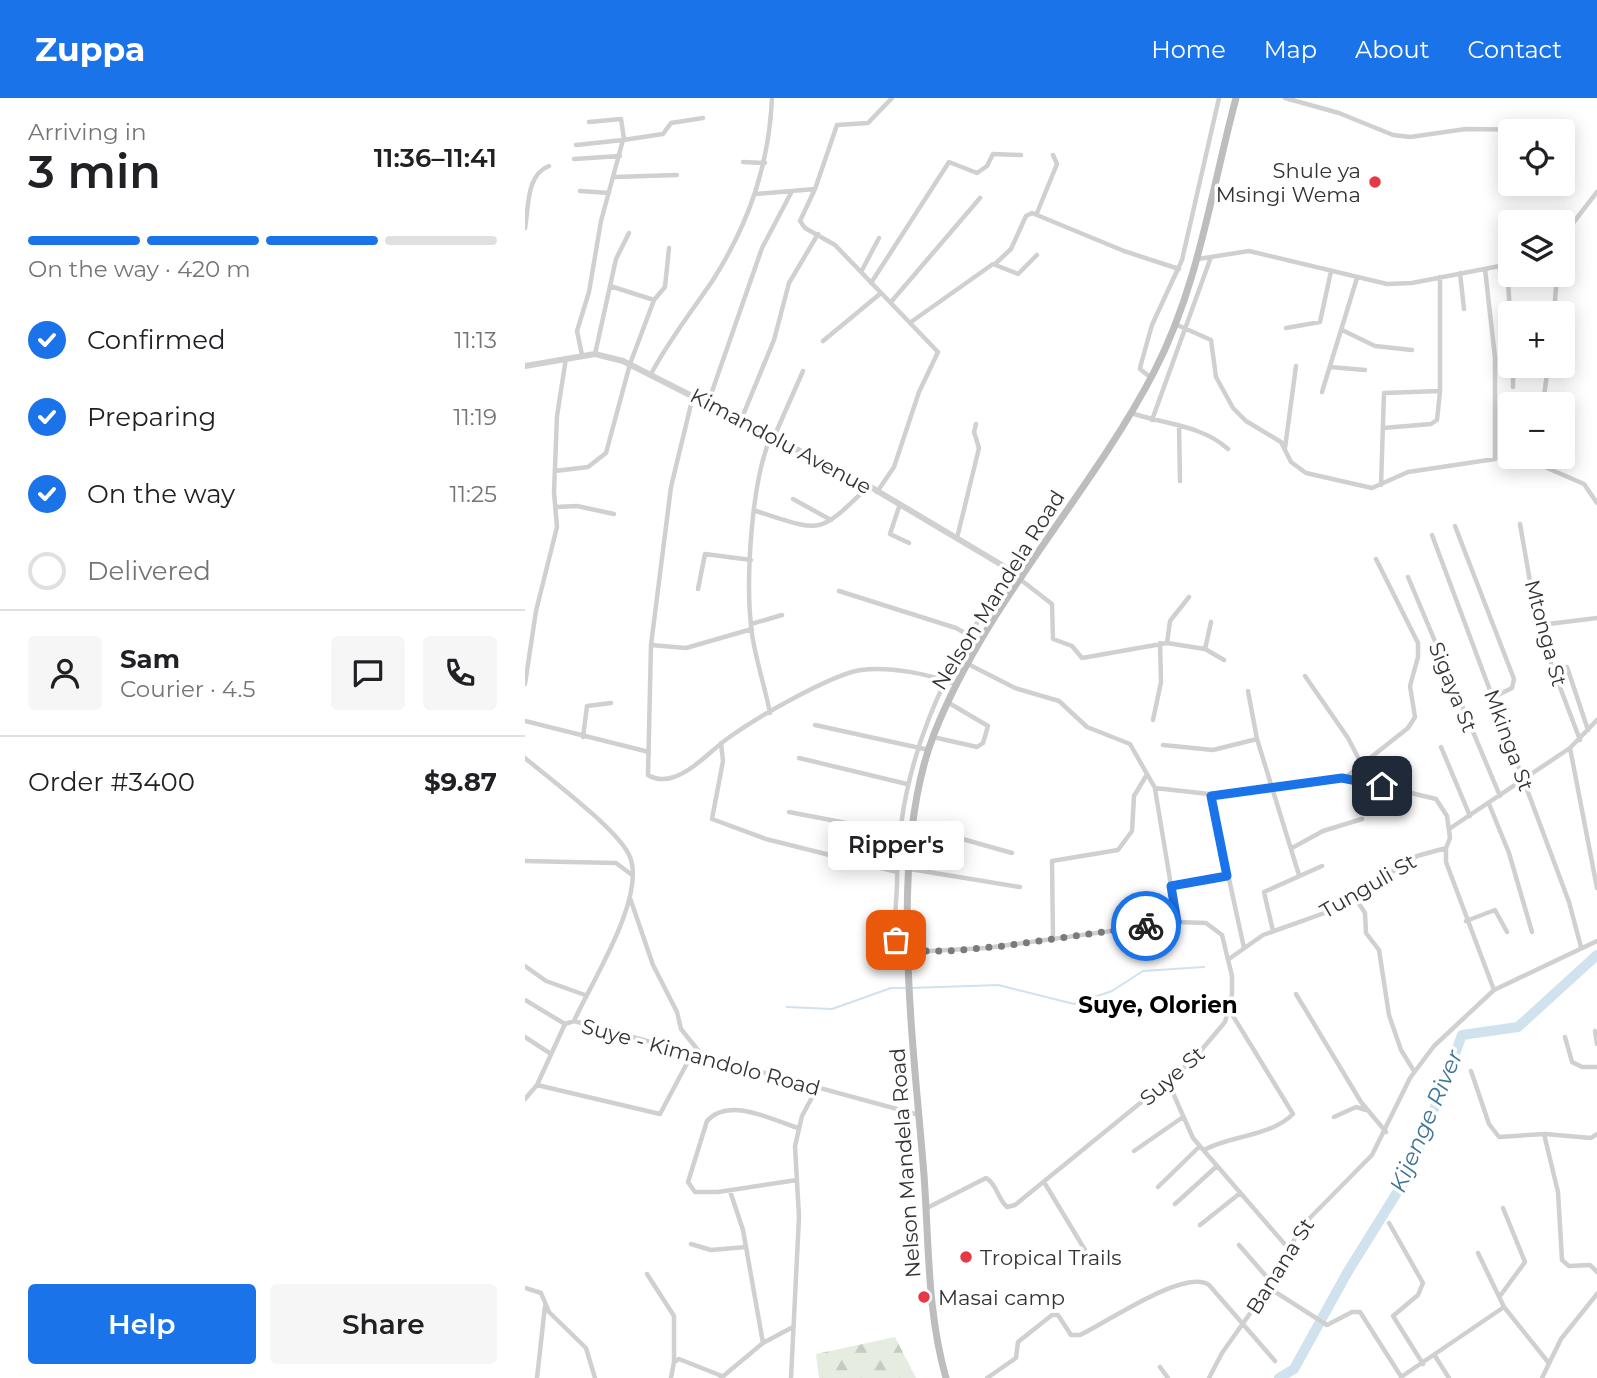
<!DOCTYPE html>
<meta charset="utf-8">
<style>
body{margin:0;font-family:Montserrat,sans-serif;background:#f6f6f6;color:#202124;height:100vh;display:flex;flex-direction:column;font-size:26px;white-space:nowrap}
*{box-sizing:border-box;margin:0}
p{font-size:23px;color:#757577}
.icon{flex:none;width:38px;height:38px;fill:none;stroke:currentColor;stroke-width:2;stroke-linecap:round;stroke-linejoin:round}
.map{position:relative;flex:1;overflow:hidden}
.sheet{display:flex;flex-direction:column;background:#fff;width:525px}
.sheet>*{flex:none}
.fabs{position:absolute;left:973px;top:21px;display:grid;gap:14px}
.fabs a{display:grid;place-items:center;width:77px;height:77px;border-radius:7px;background:#fff;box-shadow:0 4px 18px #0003;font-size:35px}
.pin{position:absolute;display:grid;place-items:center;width:60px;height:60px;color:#fff;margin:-30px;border-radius:14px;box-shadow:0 4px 10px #0006}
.courier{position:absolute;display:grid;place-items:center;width:70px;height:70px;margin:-35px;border:5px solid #1a73e8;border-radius:50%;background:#fff;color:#222;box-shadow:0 2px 9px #0007}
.bubble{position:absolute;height:49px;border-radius:7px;background:#fff;box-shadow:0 4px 18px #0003;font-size:23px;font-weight:600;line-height:49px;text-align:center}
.summary em{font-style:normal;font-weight:600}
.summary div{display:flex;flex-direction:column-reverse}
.summary{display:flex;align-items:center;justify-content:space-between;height:119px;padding:0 28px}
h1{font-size:46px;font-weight:600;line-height:52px}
.bar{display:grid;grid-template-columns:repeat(4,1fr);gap:10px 7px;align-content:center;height:84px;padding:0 28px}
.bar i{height:9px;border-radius:5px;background:#e0e0e0}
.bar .selected{background:#1a73e8}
.bar p{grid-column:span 4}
.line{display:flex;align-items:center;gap:18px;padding:0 28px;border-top:2px solid #e0e0e0}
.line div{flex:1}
.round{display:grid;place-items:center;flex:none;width:74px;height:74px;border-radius:7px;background:#f6f6f6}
ol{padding:0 28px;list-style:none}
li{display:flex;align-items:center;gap:21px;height:77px}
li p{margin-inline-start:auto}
li .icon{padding:7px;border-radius:50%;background:#1a73e8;color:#fff;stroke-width:4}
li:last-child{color:#757577}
li i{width:38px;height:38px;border:4px solid #e0e0e0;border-radius:50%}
.primary-button{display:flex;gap:14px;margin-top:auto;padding:14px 28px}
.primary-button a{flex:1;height:80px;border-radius:7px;background:#1a73e8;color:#fff;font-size:28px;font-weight:600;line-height:80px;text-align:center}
.primary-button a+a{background:#f6f6f6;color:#202124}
header{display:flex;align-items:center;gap:42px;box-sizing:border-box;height:98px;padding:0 35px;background:#1a73e8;color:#fff}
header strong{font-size:33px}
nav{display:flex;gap:38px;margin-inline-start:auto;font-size:24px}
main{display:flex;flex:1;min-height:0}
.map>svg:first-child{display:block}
.forest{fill:url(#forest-firs)}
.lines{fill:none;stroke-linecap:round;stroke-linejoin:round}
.stream{stroke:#cfe2ee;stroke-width:2}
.river{stroke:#cfe2ee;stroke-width:10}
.minor{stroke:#d0d0d0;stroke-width:4.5}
.tertiary{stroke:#d0d0d0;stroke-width:6}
.secondary{stroke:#bdbdbd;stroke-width:7}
.done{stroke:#7a7a7a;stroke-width:7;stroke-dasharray:0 12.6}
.route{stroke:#1a73e8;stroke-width:9}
.poi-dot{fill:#e63946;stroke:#fff;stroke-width:2.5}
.labels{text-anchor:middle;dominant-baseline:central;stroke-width:7;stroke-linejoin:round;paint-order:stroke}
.poi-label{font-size:21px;fill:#333;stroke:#fff;text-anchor:start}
.street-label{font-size:21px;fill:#333;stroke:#fff}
.neighbourhood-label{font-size:23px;font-weight:bold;fill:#000;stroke:#fff}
.water-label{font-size:23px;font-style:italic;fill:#3f7597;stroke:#fff}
</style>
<header>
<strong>Zuppa</strong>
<nav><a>Home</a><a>Map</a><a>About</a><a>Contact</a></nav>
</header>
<main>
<section class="sheet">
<div class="summary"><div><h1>3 min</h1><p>Arriving in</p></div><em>11:36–11:41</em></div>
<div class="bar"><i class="selected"></i><i class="selected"></i><i class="selected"></i><i></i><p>On the way · 420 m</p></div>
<ol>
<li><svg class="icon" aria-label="check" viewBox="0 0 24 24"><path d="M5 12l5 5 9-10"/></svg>Confirmed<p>11:13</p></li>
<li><svg class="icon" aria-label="check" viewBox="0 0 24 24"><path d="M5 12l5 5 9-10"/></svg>Preparing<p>11:19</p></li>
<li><svg class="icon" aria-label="check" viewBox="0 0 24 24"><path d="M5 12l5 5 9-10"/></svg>On the way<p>11:25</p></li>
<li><i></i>Delivered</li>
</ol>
<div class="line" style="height:126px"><a class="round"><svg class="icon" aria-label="person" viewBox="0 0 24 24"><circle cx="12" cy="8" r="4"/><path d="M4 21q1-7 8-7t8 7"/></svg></a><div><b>Sam</b><p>Courier · 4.5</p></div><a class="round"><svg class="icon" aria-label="chat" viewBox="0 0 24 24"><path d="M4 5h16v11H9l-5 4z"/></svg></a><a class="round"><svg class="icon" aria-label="phone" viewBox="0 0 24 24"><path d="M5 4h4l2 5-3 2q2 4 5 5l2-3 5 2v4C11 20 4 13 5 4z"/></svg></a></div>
<div class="line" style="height:91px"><div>Order #3400</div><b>$9.87</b></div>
<div class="primary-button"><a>Help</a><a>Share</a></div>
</section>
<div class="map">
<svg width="1072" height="1280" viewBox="0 0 1072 1280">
<defs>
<pattern id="forest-firs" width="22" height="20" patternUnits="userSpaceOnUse" patternTransform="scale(1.75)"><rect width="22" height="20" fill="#e6ecdf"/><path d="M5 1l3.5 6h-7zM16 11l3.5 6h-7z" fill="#c6cbc0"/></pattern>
</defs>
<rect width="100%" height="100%" fill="#fff"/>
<path class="forest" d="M370 1239 391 1280H294L291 1256Z"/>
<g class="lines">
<path class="stream" d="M386 890 473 887 549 906 587 893 618 873 679 869
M262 909 307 911 366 890H380"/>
<path class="river" d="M754 1280 769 1271 822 1175 886 1072 937 937 993 929 1072 857"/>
<path class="minor" d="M760 0 814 15 868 37 885 39 941 31 1025 32
M64 24 96 21 99 41
M51 47 98 42
M49 61 95 58
M218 64 240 65
M89 79 152 77
M55 93 84 95
M231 96 290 91
M512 115 532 66 528 57
M0 130C4 108 1 77 24 68
M1038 138 1072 94
M673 161 724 153 862 186 887 185 985 166
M470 166 486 151 501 118 507 115 599 153 654 171
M982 167 985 215
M336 174 354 140
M935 175 939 211
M346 185 424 64 452 75 462 68 468 56 496 57
M85 188 129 202
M366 204 455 100
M1029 215 1032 177
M386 224 468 166 493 176 512 157
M650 226 686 242 691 279 708 310 721 323 756 344 766 364 781 375 847 390 883 374 970 361V260L960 171
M761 230 795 224 806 173
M817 232 850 248 887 252
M298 243 356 195
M70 256 91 161 104 135
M57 257 52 233 64 194 76 123 98 42 138 36 146 25 178 20
M988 268V289
M805 269 840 272
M126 276C144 242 167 213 188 182 224 125 244 67 247 0
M625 279 615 271 616 266 627 227 657 162 694 0
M797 294 832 180
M168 298 146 389 126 547 123 677C131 682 140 682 149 679 171 671 187 651 206 638 231 620 307 576 336 572 365 568 405 576 432 587
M183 305 237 150 266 95
M1018 306 1023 268
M606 315C638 326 677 327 703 351
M216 322 249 242 264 185 293 136
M627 322 686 159
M654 327 655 383
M858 330 906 326 912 322 915 293V179
M249 339 278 273
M760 350 771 268
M1012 359 1013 366 1059 386 1072 405
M30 373 63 369 81 355 105 266 129 202 140 189 144 150
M856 387 859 295 915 293
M352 394 369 369 394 294 413 254 310 147 280 130 275 123 290 91 312 27 343 25 367 0
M268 401 306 422
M375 406 365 436 384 445
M31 409 52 408 89 416
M231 413C298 434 292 438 344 388
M995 426 1009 506 1022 555 1055 642
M930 428 989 581 987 590 969 599
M907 437 1044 804 1056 849
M432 440 454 350 449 334 451 326
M883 479 975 698
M496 482 527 506 528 541 547 548 557 560 642 545 680 551 699 562
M173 491 180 456 226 462
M314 493 431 530 456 544
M226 526 257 517
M1015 527 1072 520
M642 545 645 523 664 499
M126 547 161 550 227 531
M680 551 686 524
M443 566 490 590 534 603 562 629 605 646 630 690 702 698 820 679 911 701 922 718 925 740 921 750 892 758 805 813 738 837 704 861
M1042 569 1063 632
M780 578 823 640 837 667
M0 586 11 513 32 429 29 394 32 318 41 260
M723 593 732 641 774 777
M245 615C240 589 231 563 227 536 220 485 226 384 246 338
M628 622 636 584 635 545
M0 623 124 654
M290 627 404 652
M58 639 62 608 86 605
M408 639 452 649 458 645 463 628 424 605
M196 645 198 663 187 721 241 741 372 774
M638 647 688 652 732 641
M916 649 945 718
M1045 650 1072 790
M0 660C24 680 95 733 105 759 121 800 66 885 49 923
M274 660 382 686
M821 679 883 630 890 619 885 588 893 559V545L851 461
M630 691 652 824
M686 698 719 850
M964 706 984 755 1007 834
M264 714 373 735
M388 727 487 755
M924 731 1045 650 1072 622
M767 750 798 733 837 721
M921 750V764L969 892
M0 763 91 765 107 777
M385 771 495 789
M646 788 702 778
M829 798 840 815 841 835 854 852 864 917 876 952 889 973
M105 800 128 867 152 914 156 931 176 956
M941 823 970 812 982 834
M748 833 739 794 797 768
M528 841 527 763 593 752 607 733 609 698 621 678
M0 868 21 883 60 897
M771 896 836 1004 861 1034
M0 902 40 926
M1070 933 1072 946
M0 939 26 956
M1040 939 1047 964 1057 969H1072
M946 973 964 1026 974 1039 1020 1036 1066 1040 1072 1036
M643 984 668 1040 763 1150
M12 987 135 1016 168 954
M0 1001 12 987 40 926 49 923 394 1017
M809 1019 831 1009 841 1012
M1019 1036 1033 1094 1037 1162 1044 1168 1065 1167 1072 1174
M679 1052C706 1037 745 1039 768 1016L705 913
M609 1053 658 1019
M272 1082 193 1094H170L163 1084 182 1023C204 998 247 1022 273 1030
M519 1084 560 1152
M633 1089 675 1048
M205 1093 218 1132 238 1245
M650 1106 692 1068
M402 1110 461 1080C472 1086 472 1100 482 1109L490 1107 668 962 700 924 707 896V878L697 837 681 825 652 824 461 850 385 854 373 851C368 831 371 808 372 787 372 665 419 570 486 472
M864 1125 898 1185 893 1197 868 1218 898 1266
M675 1127 714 1096
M166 1146 186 1152 221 1149
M714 1147 747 1185
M953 1155 979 1209 1023 1264
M122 1176 149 1218V1264
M0 1190 16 1195 24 1214 61 1250 70 1280
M744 1190 802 1227 827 1214H835L877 1280
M975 1198 1000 1164 978 1110
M910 1258 924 1280
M635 1269 643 1280
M876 1279 979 1209
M12 1280 20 1208
M146 1280 149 1264 154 1261 197 1278
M196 1280 238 1245 266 1230
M266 1280 274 1119 270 1048 277 1018 292 990
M462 1280 491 1260 493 1244 527 1217H533L546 1237H555C581 1225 660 1170 684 1187L750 1263
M684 1280 697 1255 755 1173 774 1131 847 1057 885 980 909 948 969 892 1072 843
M1017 1280 1036 1241 1072 1196"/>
<path class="tertiary" d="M0 268 70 256 98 263 344 388 497 479"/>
<path class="secondary" d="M421 1280C402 1214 404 1145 399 1077 389 949 362 756 409 636 461 504 564 399 629 274 674 187 686 93 711 0"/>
</g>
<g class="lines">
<path class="done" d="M371 842 375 853H424L479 848 621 828"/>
<path class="route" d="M621 828 652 824 646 788 702 778 686 698 817 680 857 688"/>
</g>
<g class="poi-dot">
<circle cx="850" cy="84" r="7"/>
<circle cx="441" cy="1159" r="7"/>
<circle cx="399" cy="1199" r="7"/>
</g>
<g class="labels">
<g class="poi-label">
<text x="836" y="72" text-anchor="end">Shule ya<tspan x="836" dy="24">Msingi Wema</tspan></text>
<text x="455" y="1159">Tropical Trails</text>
<text x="413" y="1199">Masai camp</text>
</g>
<g class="street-label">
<text transform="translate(256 343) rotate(28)">Kimandolu Avenue</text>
<text transform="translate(473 492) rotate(-58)">Nelson Mandela Road</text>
<text transform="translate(1021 535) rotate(75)">Mtonga St</text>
<text transform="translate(928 589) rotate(68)">Sigaya St</text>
<text transform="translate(984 642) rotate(70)">Mkinga St</text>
<text transform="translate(843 788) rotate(-30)">Tunguli St</text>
<text transform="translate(176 959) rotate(15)">Suye - Kimandolo Road</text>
<text transform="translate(647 978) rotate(-41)">Suye St</text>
<text transform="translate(380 1065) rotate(-94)">Nelson Mandela Road</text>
<text transform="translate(755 1168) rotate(-58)">Banana St</text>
</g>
<g class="neighbourhood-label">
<text x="633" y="907">Suye, Olorien</text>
</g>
<g class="water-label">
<text transform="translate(901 1023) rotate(-67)">Kijenge River</text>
</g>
</g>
</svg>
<div class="fabs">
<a><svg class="icon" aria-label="locate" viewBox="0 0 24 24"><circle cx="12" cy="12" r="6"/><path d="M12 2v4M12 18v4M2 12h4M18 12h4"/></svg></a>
<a><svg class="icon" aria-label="layers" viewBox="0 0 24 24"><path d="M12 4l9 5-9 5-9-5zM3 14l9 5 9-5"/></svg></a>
<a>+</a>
<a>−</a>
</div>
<div class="pin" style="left:371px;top:842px;background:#ea580c"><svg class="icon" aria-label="bag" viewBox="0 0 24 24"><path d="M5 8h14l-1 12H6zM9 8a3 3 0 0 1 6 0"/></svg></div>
<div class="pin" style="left:857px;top:688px;background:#1f2937"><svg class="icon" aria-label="home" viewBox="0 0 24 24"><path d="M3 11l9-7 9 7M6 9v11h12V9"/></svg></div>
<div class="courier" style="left:621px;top:828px"><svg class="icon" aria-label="bike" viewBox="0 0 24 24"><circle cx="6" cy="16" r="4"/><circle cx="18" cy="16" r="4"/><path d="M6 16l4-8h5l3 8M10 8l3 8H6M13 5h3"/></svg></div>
<div class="bubble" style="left:303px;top:723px;width:136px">Ripper's</div>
</div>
</main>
